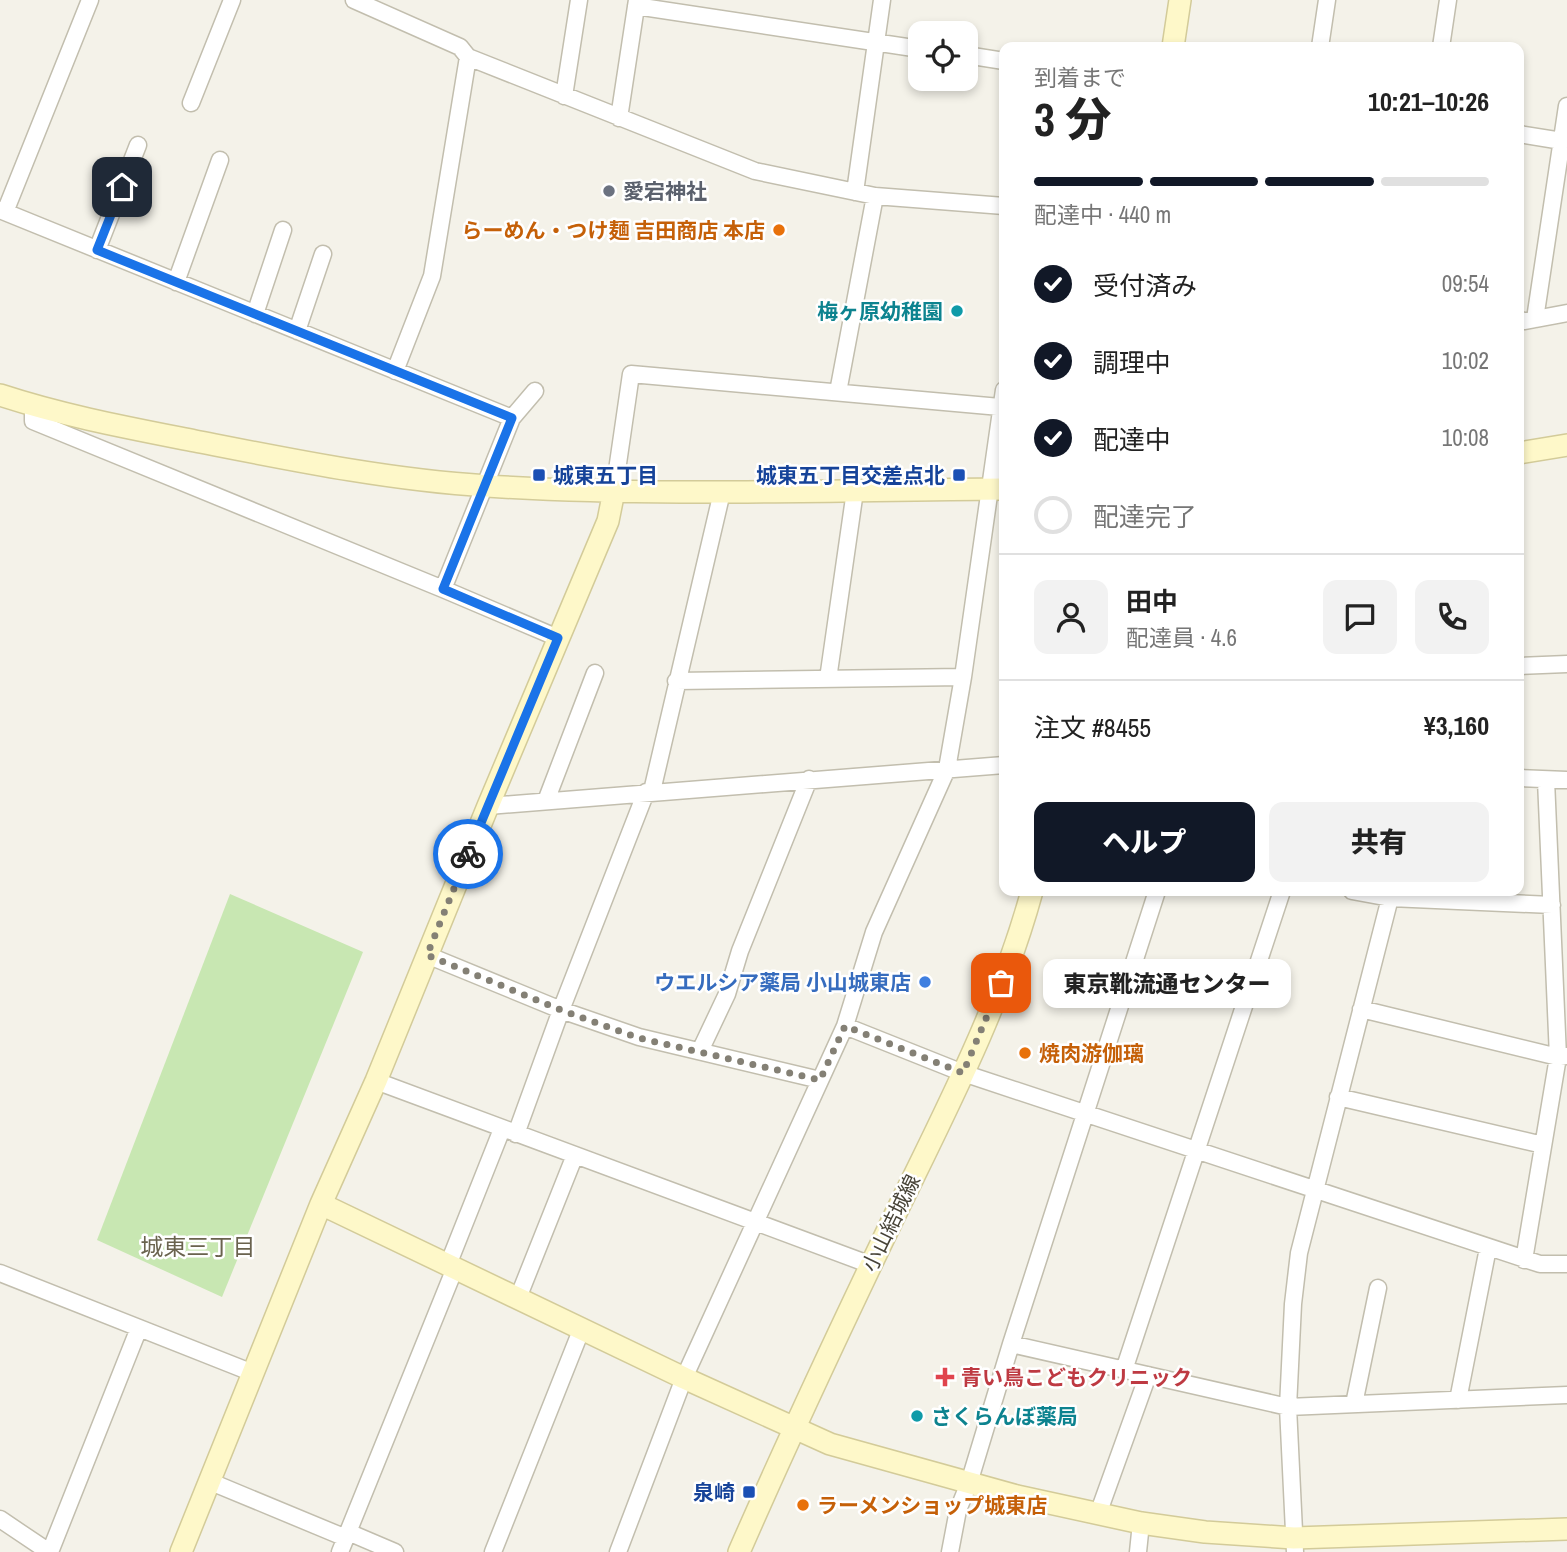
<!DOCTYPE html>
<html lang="ja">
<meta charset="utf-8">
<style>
body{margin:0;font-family:"Archivo Narrow","Noto Sans JP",sans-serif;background:#f2f2f2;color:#222;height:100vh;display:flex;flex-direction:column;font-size:26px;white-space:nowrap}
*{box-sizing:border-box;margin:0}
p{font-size:23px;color:#767676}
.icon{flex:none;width:38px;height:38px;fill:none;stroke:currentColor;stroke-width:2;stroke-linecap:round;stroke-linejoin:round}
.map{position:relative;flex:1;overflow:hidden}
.drawer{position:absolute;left:999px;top:42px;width:525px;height:854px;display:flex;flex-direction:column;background:#fff;border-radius:14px;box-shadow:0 4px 10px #0003}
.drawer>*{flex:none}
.tools{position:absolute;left:908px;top:21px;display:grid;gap:14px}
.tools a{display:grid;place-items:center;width:70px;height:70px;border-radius:14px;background:#fff;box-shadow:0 4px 10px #0003;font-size:35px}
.pin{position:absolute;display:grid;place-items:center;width:60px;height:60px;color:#fff;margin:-30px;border-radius:14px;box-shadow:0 4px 10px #0006}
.courier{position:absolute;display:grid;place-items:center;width:70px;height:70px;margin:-35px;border:5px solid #1a73e8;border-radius:50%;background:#fff;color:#222;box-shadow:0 2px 9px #0007}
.bubble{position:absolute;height:49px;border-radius:14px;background:#fff;box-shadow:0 4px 10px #0003;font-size:23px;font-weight:800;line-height:49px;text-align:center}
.overview em{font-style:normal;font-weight:800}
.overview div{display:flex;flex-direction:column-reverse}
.overview{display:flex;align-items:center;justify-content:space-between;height:119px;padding:0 35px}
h1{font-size:46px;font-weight:800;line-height:52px}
.bar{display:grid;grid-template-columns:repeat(4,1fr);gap:10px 7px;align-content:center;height:84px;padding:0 35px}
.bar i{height:9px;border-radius:5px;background:#e0e0e0}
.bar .current{background:#111827}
.bar p{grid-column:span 4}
.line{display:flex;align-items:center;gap:18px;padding:0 35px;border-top:2px solid #e0e0e0}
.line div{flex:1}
.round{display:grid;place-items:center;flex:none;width:74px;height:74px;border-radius:14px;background:#f2f2f2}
ol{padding:0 35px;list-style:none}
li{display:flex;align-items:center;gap:21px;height:77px}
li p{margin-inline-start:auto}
li .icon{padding:7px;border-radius:50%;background:#111827;color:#fff;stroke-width:4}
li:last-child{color:#767676}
li i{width:38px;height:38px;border:4px solid #e0e0e0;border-radius:50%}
.primary-button{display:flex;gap:14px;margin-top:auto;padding:14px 35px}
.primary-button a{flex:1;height:80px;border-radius:14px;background:#111827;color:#fff;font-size:28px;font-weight:800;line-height:80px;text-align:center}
.primary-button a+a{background:#f2f2f2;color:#222}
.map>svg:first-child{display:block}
.green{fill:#c8e7b2}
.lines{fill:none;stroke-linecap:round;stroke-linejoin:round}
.street-casing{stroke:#c2beae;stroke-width:19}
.secondary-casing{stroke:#d3cb99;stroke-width:24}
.street{stroke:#fff;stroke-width:16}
.secondary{stroke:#fef8c9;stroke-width:21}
.done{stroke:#848075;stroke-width:7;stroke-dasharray:0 12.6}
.route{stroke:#1a73e8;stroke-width:9}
.worship-dot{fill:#6b7280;stroke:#fff;stroke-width:2.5}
.food-dot{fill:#e8710a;stroke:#fff;stroke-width:2.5}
.culture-dot{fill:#0f9aa8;stroke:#fff;stroke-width:2.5}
.transit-dot{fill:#1a4fb4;stroke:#fff;stroke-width:2.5}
.shop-dot{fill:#3f7fe0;stroke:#fff;stroke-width:2.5}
.health-dot{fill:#e0444e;stroke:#fff;stroke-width:2.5}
.labels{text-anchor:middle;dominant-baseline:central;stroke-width:5;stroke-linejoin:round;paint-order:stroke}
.worship-label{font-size:21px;font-weight:bold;fill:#5b616d;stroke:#fff;text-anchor:start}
.food-label{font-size:21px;font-weight:bold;fill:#c56008;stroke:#fff;text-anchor:start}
.culture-label{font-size:21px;font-weight:bold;fill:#0d838f;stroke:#fff;text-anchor:end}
.transit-label{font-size:21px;font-weight:bold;fill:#164399;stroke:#fff;text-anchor:end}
.shop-label{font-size:21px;font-weight:bold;fill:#366cbe;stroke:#fff;text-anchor:end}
.street-label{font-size:21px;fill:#474337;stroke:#fff}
.health-label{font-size:21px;font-weight:bold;fill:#be3a42;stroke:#fff;text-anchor:start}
.neighbourhood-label{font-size:23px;fill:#6a634e;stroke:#fff}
</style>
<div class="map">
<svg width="1567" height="1552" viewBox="0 0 1567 1552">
<rect width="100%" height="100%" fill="#f4f2e9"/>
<path class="green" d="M230 894 363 952 222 1297 97 1240Z"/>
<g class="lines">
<defs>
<path id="street" d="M354 0 460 47 468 57 755 171 875 196 1004 206
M636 6 920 49
M1320 47 1327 0
M1441 47 1448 0
M966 55 1004 61
M564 96 579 0
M191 103 232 0
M619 118 637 0
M1519 134 1562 141
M855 192 882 0
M0 210 512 418 443 589
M5 212 90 0
M97 250 138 145
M176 282 220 160
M255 314 283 230
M1535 319 1567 106
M1519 322 1567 313
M297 331 323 254
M395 371 432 276 468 57
M838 392 875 196
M33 406V421L443 589 558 638
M512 418 535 391
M614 491 631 374 1000 407
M1519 666 1567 664
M828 679 855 491
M676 681 963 677
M1519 778 1567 780
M652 791 722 492
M546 801 595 673
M488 806 1004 765
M1352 891 1390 898 1552 905
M427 955 561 1010 639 1037 820 1080
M1361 1009 1558 1057 1566 1056
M845 1026 963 1073 1540 1264H1567
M700 1051 727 994 740 951 809 779
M376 1081 871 1265
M1338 1097 1543 1145
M516 1134 561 1010 646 792
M1524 1260 1558 1057 1546 780
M448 1265 502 1129
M0 1273 253 1373
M518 1298 575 1155
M1011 1344 1288 1407 1567 1395
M1124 1370 1282 891
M1458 1400 1488 1248
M1354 1404 1378 1288
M211 1482 346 1538
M1098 1514 1148 1375
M0 1519 49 1552
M348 1532 395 1552
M50 1552 139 1328
M340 1552 455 1268
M493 1552 582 1328
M618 1552 684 1378 845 1026 874 932 947 769 963 677 1004 390
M950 1552 958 1510 969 1483 1011 1344 1157 891
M1138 1552 1141 1523
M1295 1552 1288 1407 1293 1304 1299 1253 1390 898"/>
<path id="secondary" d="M1173 47 1180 0
M0 395C64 416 129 428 195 441 292 460 389 480 487 486 659 497 832 490 1004 489
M1519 453 1567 445
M321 1204 684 1378 830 1444 1017 1496 1141 1523 1205 1532 1294 1538 1567 1529
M181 1552 321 1204 376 1081 488 806 608 521 614 491
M739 1552C788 1440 840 1329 893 1219 945 1112 1001 1005 1032 891"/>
</defs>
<use href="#street" class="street-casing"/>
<use href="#secondary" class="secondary-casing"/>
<use href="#street" class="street"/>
<use href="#secondary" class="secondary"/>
</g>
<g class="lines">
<path class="done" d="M468 854 427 955 561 1010 639 1038 820 1080 845 1026 963 1073 1001 983"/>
<path class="route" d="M122 187 97 250 512 418 443 589 558 638 468 854"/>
</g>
<circle class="worship-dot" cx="609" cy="191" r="7"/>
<g class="food-dot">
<circle cx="779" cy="230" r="7"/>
<circle cx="1025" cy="1053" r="7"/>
<circle cx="803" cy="1505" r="7"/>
</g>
<g class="culture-dot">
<circle cx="957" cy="311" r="7"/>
<circle cx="917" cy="1416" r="7"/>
</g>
<g class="transit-dot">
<rect x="532" y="468" width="14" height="14" rx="3.5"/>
<rect x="952" y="468" width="14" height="14" rx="3.5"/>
<rect x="742" y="1485" width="14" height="14" rx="3.5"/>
</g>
<circle class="shop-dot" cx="925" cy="982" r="7"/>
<path class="health-dot" d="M941.5 1366.5h7v7h7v7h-7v7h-7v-7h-7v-7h7z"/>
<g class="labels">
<g class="worship-label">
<text x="623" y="191">愛宕神社</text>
</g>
<g class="food-label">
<text x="765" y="230" text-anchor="end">らーめん・つけ麺 吉田商店 本店</text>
<text x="1039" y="1053">焼肉游伽璃</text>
<text x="817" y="1505">ラーメンショップ城東店</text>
</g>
<g class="culture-label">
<text x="943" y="311">梅ヶ原幼稚園</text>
<text x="931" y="1416" text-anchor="start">さくらんぼ薬局</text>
</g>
<g class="transit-label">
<text x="553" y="475" text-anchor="start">城東五丁目</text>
<text x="945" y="475">城東五丁目交差点北</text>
<text x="735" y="1492">泉崎</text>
</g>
<g class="shop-label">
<text x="911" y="982">ウエルシア薬局 小山城東店</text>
</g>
<g class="street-label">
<text transform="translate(891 1223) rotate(-64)">小山結城線</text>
</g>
<g class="health-label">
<text x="961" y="1377">青い鳥こどもクリニック</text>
</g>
<g class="neighbourhood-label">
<text x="198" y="1246">城東三丁目</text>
</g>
</g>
</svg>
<div class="tools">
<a><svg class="icon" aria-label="locate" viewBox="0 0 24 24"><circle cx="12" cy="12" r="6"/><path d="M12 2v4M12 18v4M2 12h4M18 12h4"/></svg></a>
</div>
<div class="pin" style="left:1001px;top:983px;background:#ea580c"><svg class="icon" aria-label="bag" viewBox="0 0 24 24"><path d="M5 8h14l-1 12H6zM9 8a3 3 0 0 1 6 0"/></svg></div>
<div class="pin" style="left:122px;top:187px;background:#1f2937"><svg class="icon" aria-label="home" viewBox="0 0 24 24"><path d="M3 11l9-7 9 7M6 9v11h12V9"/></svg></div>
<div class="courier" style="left:468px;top:854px"><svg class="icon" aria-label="bike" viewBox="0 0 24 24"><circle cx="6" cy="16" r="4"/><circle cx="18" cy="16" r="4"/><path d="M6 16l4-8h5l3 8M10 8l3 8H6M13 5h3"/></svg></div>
<div class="bubble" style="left:1043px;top:959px;width:248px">東京靴流通センター</div>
<section class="drawer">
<div class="overview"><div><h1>3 分</h1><p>到着まで</p></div><em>10:21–10:26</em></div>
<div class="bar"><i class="current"></i><i class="current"></i><i class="current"></i><i></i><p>配達中 · 440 m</p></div>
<ol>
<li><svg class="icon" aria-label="check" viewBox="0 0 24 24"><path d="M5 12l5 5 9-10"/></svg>受付済み<p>09:54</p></li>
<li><svg class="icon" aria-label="check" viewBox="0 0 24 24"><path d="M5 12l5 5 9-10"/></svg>調理中<p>10:02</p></li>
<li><svg class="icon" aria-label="check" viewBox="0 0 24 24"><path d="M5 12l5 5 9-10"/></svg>配達中<p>10:08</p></li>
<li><i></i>配達完了</li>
</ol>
<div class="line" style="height:126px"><a class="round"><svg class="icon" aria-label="person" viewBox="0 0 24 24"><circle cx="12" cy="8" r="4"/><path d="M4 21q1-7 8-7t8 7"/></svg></a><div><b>田中</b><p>配達員 · 4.6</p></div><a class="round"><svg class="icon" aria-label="chat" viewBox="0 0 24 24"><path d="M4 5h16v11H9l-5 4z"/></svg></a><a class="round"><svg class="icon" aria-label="phone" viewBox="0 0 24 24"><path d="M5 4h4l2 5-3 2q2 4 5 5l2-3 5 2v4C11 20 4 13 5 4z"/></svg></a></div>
<div class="line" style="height:91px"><div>注文 #8455</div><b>¥3,160</b></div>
<div class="primary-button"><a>ヘルプ</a><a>共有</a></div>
</section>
</div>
